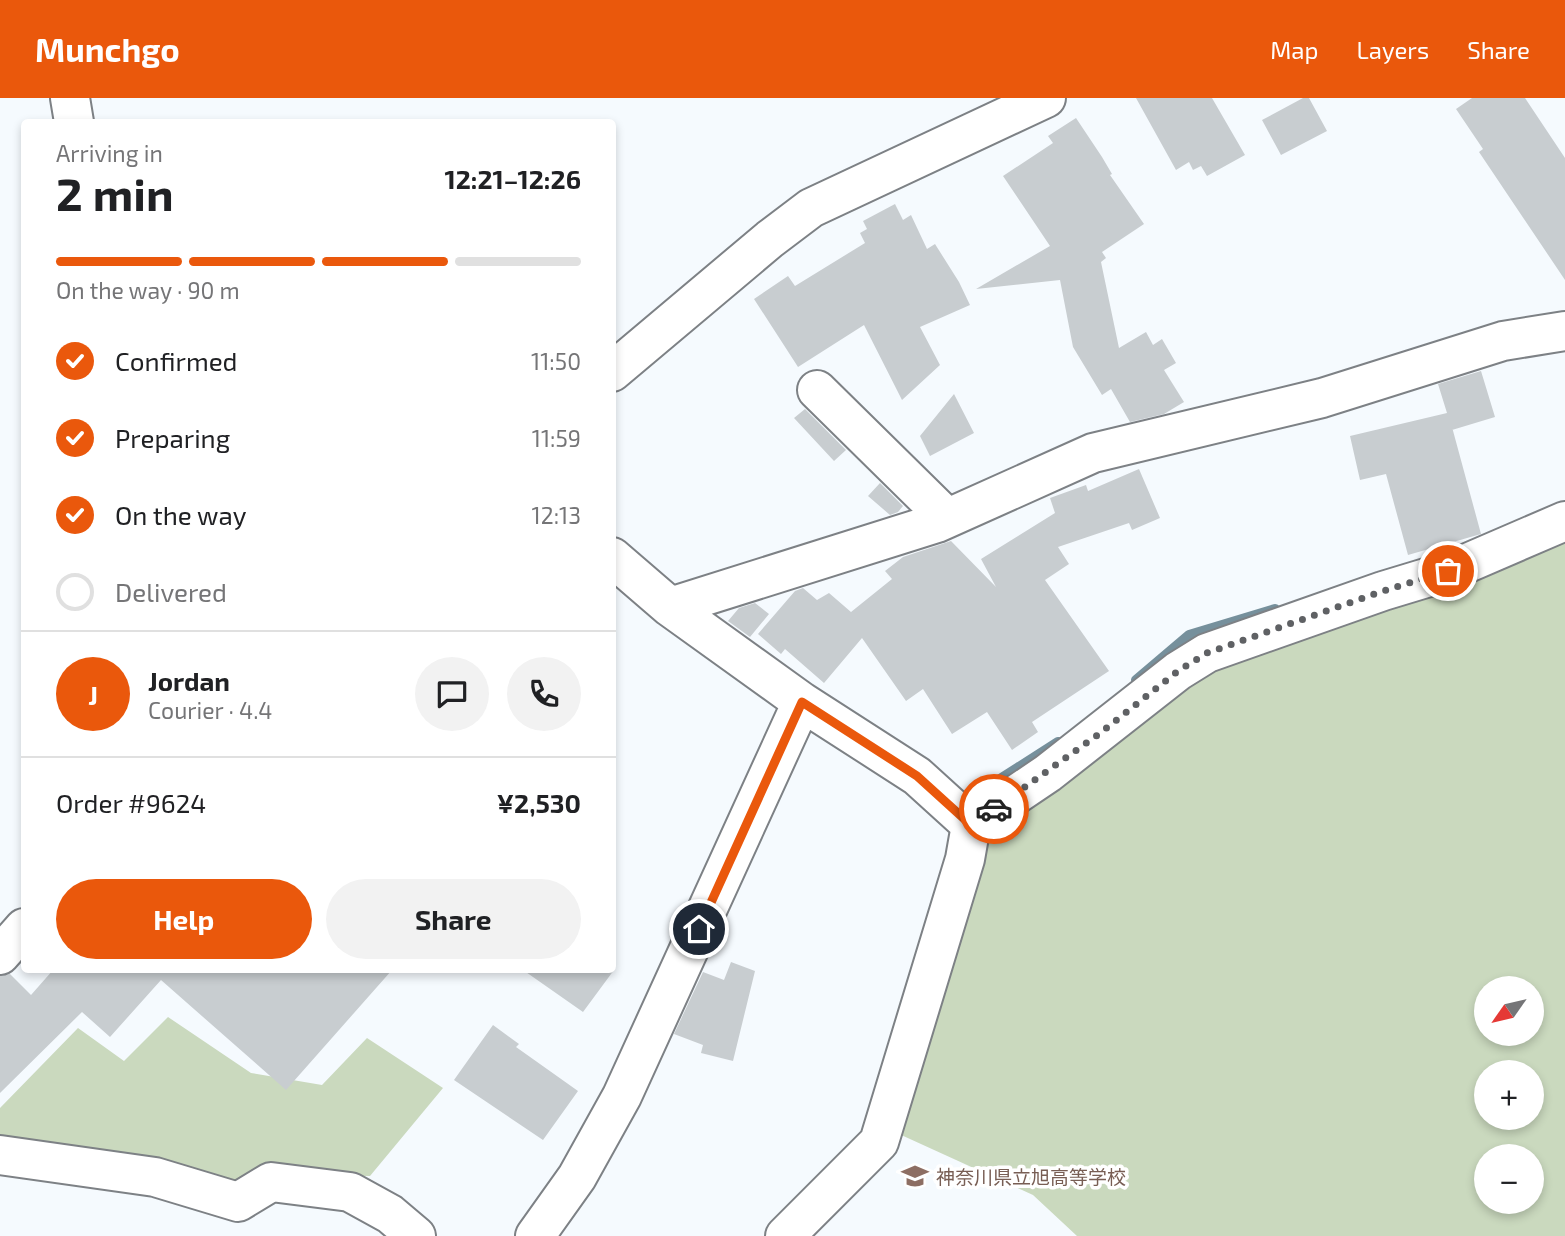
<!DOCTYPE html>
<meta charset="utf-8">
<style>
body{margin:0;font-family:"Exo 2","Noto Sans JP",sans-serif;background:#f2f2f2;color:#202124;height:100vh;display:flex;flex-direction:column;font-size:26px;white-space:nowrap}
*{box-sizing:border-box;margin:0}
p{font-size:23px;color:#757577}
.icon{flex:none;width:38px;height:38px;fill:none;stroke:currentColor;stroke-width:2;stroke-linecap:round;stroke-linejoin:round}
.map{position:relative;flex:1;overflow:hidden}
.side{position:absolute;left:21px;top:21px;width:595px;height:854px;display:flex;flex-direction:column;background:#fff;border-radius:7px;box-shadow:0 4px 10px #0003}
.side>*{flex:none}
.needle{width:46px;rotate:236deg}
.controls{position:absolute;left:1474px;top:878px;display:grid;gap:14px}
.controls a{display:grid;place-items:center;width:70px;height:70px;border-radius:50%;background:#fff;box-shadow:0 4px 10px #0003;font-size:35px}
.pin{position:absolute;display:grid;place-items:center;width:60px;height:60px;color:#fff;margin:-30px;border:4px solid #fff;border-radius:50%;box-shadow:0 2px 7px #0007}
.courier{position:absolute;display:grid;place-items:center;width:70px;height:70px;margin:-35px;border:5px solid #ea580c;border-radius:50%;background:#fff;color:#222;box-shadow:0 2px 9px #0007}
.headline em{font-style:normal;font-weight:700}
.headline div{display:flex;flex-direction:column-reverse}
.headline{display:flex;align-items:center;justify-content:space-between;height:119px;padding:0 35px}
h1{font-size:46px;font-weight:700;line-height:52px}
.bar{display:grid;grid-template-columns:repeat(4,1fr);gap:10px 7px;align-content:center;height:84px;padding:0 35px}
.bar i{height:9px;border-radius:5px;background:#e0e0e0}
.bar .selected{background:#ea580c}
.bar p{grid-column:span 4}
.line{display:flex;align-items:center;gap:18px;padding:0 35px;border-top:2px solid #e0e0e0}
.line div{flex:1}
.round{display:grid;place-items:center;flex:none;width:74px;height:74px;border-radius:37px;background:#f2f2f2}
ol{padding:0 35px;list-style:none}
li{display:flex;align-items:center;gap:21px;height:77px}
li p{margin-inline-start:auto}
li .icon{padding:7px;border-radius:50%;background:#ea580c;color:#fff;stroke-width:4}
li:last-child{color:#757577}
li i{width:38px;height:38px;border:4px solid #e0e0e0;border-radius:50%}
.button{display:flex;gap:14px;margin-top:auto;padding:14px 35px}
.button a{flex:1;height:80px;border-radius:42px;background:#ea580c;color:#fff;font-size:28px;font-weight:700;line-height:80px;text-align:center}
.button a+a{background:#f2f2f2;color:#202124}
header{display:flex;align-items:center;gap:42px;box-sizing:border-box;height:98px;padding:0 35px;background:#ea580c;color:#fff}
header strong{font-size:33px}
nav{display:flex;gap:38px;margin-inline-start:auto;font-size:24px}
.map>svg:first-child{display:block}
.green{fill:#cad9be;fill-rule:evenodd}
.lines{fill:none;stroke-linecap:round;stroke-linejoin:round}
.stream{stroke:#76909c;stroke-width:10}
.building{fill:#c8cdd0}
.minor-casing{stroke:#7d8185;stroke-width:42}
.minor{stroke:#fff;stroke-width:38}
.done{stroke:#5f6164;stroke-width:7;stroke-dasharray:0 12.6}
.route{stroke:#ea580c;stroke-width:9}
.labels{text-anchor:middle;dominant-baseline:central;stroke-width:7;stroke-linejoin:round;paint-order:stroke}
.education-label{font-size:19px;fill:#785e54;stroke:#fff;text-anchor:start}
</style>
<header>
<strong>Munchgo</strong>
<nav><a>Map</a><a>Layers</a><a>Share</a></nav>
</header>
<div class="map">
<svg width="1565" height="1138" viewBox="0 0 1565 1138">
<rect width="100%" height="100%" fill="#f5fafe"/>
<path class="green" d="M1565 440V1138H1077L1033 1097 899 1036 985 733 1177 580ZM1486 891H1531V936H1486ZM1486 975H1531V1020H1486ZM1486 1059H1531V1104H1486Z
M168 919 251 975 322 987 367 940 443 990 370 1078 283 1077 236 1096 0 1051V1010L78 930 124 963Z"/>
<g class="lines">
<path class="stream" d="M1136 582 1189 537 1275 511
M975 697 1058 644"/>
</g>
<path class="building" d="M1136 0H1212L1245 57 1207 78 1201 68 1193 72 1189 64 1176 72Z
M1303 0H1309L1327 33 1281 57 1262 22Z
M1472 0H1525L1565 60V182L1479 54 1483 51 1456 11Z
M1076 20 1102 59 1112 76 1110 77 1144 126 1102 154 1106 160 1101 164 1119 250 1146 234 1153 247 1162 241 1176 265 1164 272 1184 304 1164 316 1130 324 1111 291 1102 297 1073 249 1060 182 976 191 1050 148 1003 78 1053 45 1048 38Z
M895 106 903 122 911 117 927 151 935 146 959 184 970 207 920 229 940 267 902 302 864 227 798 269 754 201 788 178 795 188 865 145 860 135 867 131 863 123Z
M1481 273 1495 319 1452 332V329L1481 436 1408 457 1386 376 1360 382 1350 338 1447 315 1438 286Z
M954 296 974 335 930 358 920 338Z
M805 311 846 352 834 363 794 320Z
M1139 371 1160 420 1132 432 1129 425 1058 449 1069 466 1045 482 1109 573 1032 624 1038 634 1012 652 987 614 952 636 923 591 906 603 862 540 824 585 785 551 781 556 758 536 795 493 803 490 817 502 829 495 851 514 892 481 885 473 903 459 951 443 996 489 981 461 1055 415 1050 400 1086 387 1088 393Z
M880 385 903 408 898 414 890 417 868 398Z
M755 505 769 516 750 539 728 523 739 510Z
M731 864 755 873 733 963 701 955 703 947 674 936 703 874 724 882Z
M53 872H392L286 992 161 882 110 939 82 914 0 995V878L10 876 31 897Z
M523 872H614L583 914Z
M493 927 519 946 516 949 578 993 543 1042 454 982Z"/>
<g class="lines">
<defs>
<path id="minor" d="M70 0 74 24
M612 274 770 141 811 110 1046 0
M817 292 947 420
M612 459 670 509 802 604 917 678 971 727 965 761 879 1044 785 1138
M670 509 937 425 1093 355 1322 300 1503 243 1565 233
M971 727 1048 675 1178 573 1207 555 1383 493 1449 473 1565 423
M0 857 24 830
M0 1057 155 1079 238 1104 271 1084 350 1094 390 1116 416 1138
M535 1138 577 1079 622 998 802 604"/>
</defs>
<use href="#minor" class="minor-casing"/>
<use href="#minor" class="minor"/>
</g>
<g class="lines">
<path class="done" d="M994 711 1099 636 1178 573 1207 555 1383 493 1448 473"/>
<path class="route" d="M699 831 802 604 917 678 971 727 994 711"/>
</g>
<defs>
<symbol id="school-bare" viewBox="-9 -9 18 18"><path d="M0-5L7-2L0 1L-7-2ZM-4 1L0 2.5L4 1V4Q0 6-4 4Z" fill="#8d6e63" stroke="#fff" stroke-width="2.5" paint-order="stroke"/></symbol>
</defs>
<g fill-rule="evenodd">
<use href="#school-bare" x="896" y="1059" width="38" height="38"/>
</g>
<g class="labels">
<g class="education-label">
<text x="936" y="1078">神奈川県立旭高等学校</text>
</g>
</g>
</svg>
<div class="controls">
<a><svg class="needle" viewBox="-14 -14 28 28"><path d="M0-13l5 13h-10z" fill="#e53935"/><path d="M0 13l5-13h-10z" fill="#757577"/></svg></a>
<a>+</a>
<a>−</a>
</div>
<div class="pin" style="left:1448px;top:473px;background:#ea580c"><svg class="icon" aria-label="bag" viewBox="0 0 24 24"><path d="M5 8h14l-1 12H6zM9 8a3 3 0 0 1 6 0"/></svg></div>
<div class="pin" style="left:699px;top:831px;background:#1f2937"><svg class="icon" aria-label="home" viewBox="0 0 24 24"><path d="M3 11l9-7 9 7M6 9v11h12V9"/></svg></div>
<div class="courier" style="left:994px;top:711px"><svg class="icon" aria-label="car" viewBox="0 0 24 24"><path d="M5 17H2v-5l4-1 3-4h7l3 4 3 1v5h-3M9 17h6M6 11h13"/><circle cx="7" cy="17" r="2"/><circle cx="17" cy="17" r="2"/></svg></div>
<section class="side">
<div class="headline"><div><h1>2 min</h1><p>Arriving in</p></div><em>12:21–12:26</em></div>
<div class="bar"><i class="selected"></i><i class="selected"></i><i class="selected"></i><i></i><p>On the way · 90 m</p></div>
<ol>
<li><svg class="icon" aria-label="check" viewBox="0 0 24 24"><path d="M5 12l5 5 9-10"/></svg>Confirmed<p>11:50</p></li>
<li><svg class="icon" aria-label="check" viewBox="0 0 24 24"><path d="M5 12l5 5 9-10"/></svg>Preparing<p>11:59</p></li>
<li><svg class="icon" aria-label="check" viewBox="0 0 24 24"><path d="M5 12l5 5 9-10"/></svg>On the way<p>12:13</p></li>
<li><i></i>Delivered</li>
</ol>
<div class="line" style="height:126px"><b class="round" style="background:#ea580c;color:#fff">J</b><div><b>Jordan</b><p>Courier · 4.4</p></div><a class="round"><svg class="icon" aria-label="chat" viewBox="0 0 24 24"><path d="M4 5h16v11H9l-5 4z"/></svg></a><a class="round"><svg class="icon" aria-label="phone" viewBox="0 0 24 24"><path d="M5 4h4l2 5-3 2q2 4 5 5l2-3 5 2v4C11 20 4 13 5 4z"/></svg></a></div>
<div class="line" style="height:91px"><div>Order #9624</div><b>¥2,530</b></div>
<div class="button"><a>Help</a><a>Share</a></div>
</section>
</div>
